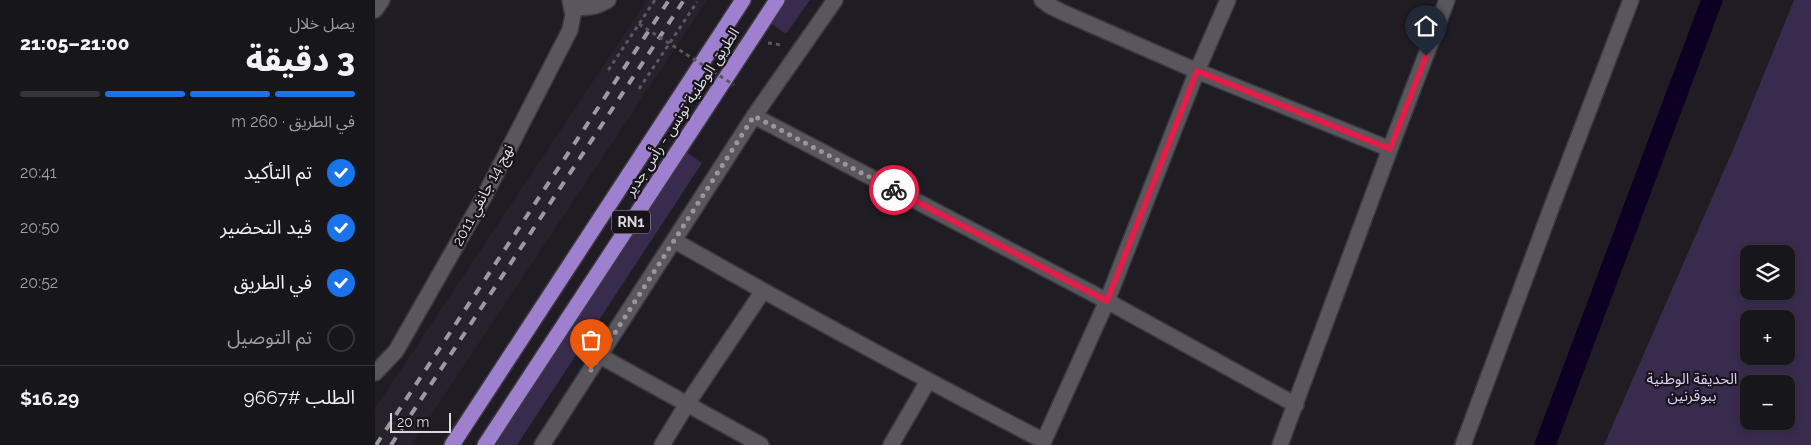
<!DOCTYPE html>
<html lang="ar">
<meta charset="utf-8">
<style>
body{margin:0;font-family:Raleway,"Noto Sans Arabic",sans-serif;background:#201f23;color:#f1f3f6;direction:rtl;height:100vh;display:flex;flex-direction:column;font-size:19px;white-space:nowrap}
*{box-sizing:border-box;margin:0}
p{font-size:16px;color:#9e9fa2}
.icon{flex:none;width:28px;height:28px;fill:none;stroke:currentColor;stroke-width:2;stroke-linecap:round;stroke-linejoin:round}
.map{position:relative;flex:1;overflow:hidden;direction:ltr}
.drawer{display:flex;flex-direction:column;background:#17161a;width:375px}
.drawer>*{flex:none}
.tools{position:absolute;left:1365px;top:245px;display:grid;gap:10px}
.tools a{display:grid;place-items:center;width:55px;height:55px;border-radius:10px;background:#17161a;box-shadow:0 2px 8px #0003,0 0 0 1px #363539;font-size:25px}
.scale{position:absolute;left:15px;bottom:12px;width:61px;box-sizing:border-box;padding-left:5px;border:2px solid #dad9dd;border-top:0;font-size:14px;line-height:18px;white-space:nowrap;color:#dad9dd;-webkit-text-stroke:4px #16141a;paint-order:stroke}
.pin{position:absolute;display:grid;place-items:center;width:42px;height:42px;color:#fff;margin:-51px -21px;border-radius:50% 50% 50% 0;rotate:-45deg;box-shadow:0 0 5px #0007}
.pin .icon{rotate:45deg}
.courier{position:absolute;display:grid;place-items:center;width:50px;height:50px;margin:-25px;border:4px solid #e11d48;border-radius:50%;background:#fff;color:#222;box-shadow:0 1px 6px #0007}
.summary em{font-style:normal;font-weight:800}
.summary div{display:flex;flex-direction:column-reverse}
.summary{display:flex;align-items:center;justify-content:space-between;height:85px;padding:0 20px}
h1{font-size:32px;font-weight:800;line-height:38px}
.bar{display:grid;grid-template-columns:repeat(4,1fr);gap:8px 5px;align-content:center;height:60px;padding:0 20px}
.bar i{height:6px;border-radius:4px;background:#363539}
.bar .selected{background:#1a73e8}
.bar p{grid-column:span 4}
.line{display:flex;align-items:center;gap:12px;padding:0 20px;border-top:1px solid #363539}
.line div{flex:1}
ol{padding:0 20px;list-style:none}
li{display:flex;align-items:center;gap:15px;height:55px}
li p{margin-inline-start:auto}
li .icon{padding:5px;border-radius:50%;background:#1a73e8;color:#fff;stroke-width:4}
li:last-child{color:#9e9fa2}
li i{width:28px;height:28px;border:2px solid #363539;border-radius:50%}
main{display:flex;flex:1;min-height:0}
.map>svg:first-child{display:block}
.built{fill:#26212d}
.green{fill:#392b4e;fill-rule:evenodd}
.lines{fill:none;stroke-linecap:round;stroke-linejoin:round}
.canal{stroke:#0e0022;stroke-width:21}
.street-casing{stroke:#3b393e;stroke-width:18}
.highway-casing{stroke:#3b393e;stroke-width:18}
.path{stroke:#5a585d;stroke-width:3;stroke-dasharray:4 4;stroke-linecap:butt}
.street{stroke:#59565e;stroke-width:15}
.highway{stroke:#9f80ce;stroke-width:15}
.rail{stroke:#9b9a9e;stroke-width:4;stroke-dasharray:9 9;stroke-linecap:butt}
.path-bridge{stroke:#5a585d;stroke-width:3;stroke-dasharray:4 4;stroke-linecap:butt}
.done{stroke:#99979c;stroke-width:5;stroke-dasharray:0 9}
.route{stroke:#e11d48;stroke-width:6}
.labels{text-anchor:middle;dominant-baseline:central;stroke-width:4.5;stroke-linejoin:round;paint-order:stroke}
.shield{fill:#16141a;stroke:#9f9ea2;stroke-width:1}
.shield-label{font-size:14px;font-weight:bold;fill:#dad9dd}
.street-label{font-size:15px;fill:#dad9dd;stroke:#16141a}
.park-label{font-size:15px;fill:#ddcff5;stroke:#16141a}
</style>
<main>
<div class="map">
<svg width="1436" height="445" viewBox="0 0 1436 445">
<rect width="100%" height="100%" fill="#1f1d23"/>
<path class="built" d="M272 0H332L36 445H0V409Z"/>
<path class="green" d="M407 0H435L411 34 394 22Z
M1419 0H1436V445H1229L1361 143ZM1374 254H1411V291H1374ZM1374 319H1411V356H1374ZM1374 384H1411V421H1374Z
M311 152 327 163 142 445H116Z"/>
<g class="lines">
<path class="canal" d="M1170 445 1337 0"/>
<defs>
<path id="street" d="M667 0 675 6 687 12 822 71 1015 149
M197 7C211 8 221 8 233 0
M0 10 7 0
M379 116 732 301 921 405
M300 241C421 310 545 377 669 441
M225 356 386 445
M0 373 21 351 110 195 195 30 198 15 195 0
M167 445 379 116 460 0
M287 445 312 404 388 291
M516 445 553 381
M667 445 732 301 822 71 853 0
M905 445 1015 149 1072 0
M1088 445 1177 206 1256 0"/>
<path id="highway" d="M77 445 368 0
M110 445 402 0"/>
</defs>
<use href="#street" class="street-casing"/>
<use href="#highway" class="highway-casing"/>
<path class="path" d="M393 43 407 45
M235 70 234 69 280 0
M264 89 322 2"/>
<use href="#street" class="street"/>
<use href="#highway" class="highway"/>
<path class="rail" d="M1 445 294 0
M16 445 309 0"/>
<path class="path-bridge" d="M264 24 359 85"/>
</g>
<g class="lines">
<path class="done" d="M216 370 379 116 519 190"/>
<path class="route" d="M519 190 732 301 822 71 1015 149 1051 56"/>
</g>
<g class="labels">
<rect class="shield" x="237" y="210.5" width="38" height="23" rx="4"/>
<g class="shield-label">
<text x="256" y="222">RN1</text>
</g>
<g class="street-label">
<text transform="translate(307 112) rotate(-57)">الطريق الوطنية تونس - رأس جدير</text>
<text transform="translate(108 195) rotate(-62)">نهج 14 جانفي 2011</text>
</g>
<g class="park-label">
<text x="1317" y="379">الحديقة الوطنية<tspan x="1317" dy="17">ببوقرنين</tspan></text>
</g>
</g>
</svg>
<div class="tools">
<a><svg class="icon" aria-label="layers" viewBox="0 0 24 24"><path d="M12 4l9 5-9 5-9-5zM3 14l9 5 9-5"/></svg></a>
<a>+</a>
<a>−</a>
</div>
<div class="scale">20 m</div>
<div class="pin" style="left:216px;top:370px;background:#ea580c"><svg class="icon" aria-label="bag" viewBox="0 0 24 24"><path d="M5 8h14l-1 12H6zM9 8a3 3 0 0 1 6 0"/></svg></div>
<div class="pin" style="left:1051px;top:56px;background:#1f2937"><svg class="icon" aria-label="home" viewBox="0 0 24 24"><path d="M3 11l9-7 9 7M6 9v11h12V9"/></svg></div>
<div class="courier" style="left:519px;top:190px"><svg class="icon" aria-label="bike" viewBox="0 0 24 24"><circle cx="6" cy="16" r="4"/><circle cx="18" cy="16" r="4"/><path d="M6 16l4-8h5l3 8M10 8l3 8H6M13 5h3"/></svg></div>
</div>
<section class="drawer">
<div class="summary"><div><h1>3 دقيقة</h1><p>يصل خلال</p></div><em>21:00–21:05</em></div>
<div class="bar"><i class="selected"></i><i class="selected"></i><i class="selected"></i><i></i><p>في الطريق · 260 m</p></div>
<ol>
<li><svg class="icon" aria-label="check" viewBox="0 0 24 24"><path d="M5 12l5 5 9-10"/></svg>تم التأكيد<p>20:41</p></li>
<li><svg class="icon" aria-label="check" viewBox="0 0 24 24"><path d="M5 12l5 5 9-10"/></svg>قيد التحضير<p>20:50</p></li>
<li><svg class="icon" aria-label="check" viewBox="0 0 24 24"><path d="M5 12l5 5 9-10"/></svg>في الطريق<p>20:52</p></li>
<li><i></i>تم التوصيل</li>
</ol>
<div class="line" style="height:65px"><div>الطلب #9667</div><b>$16.29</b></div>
</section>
</main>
